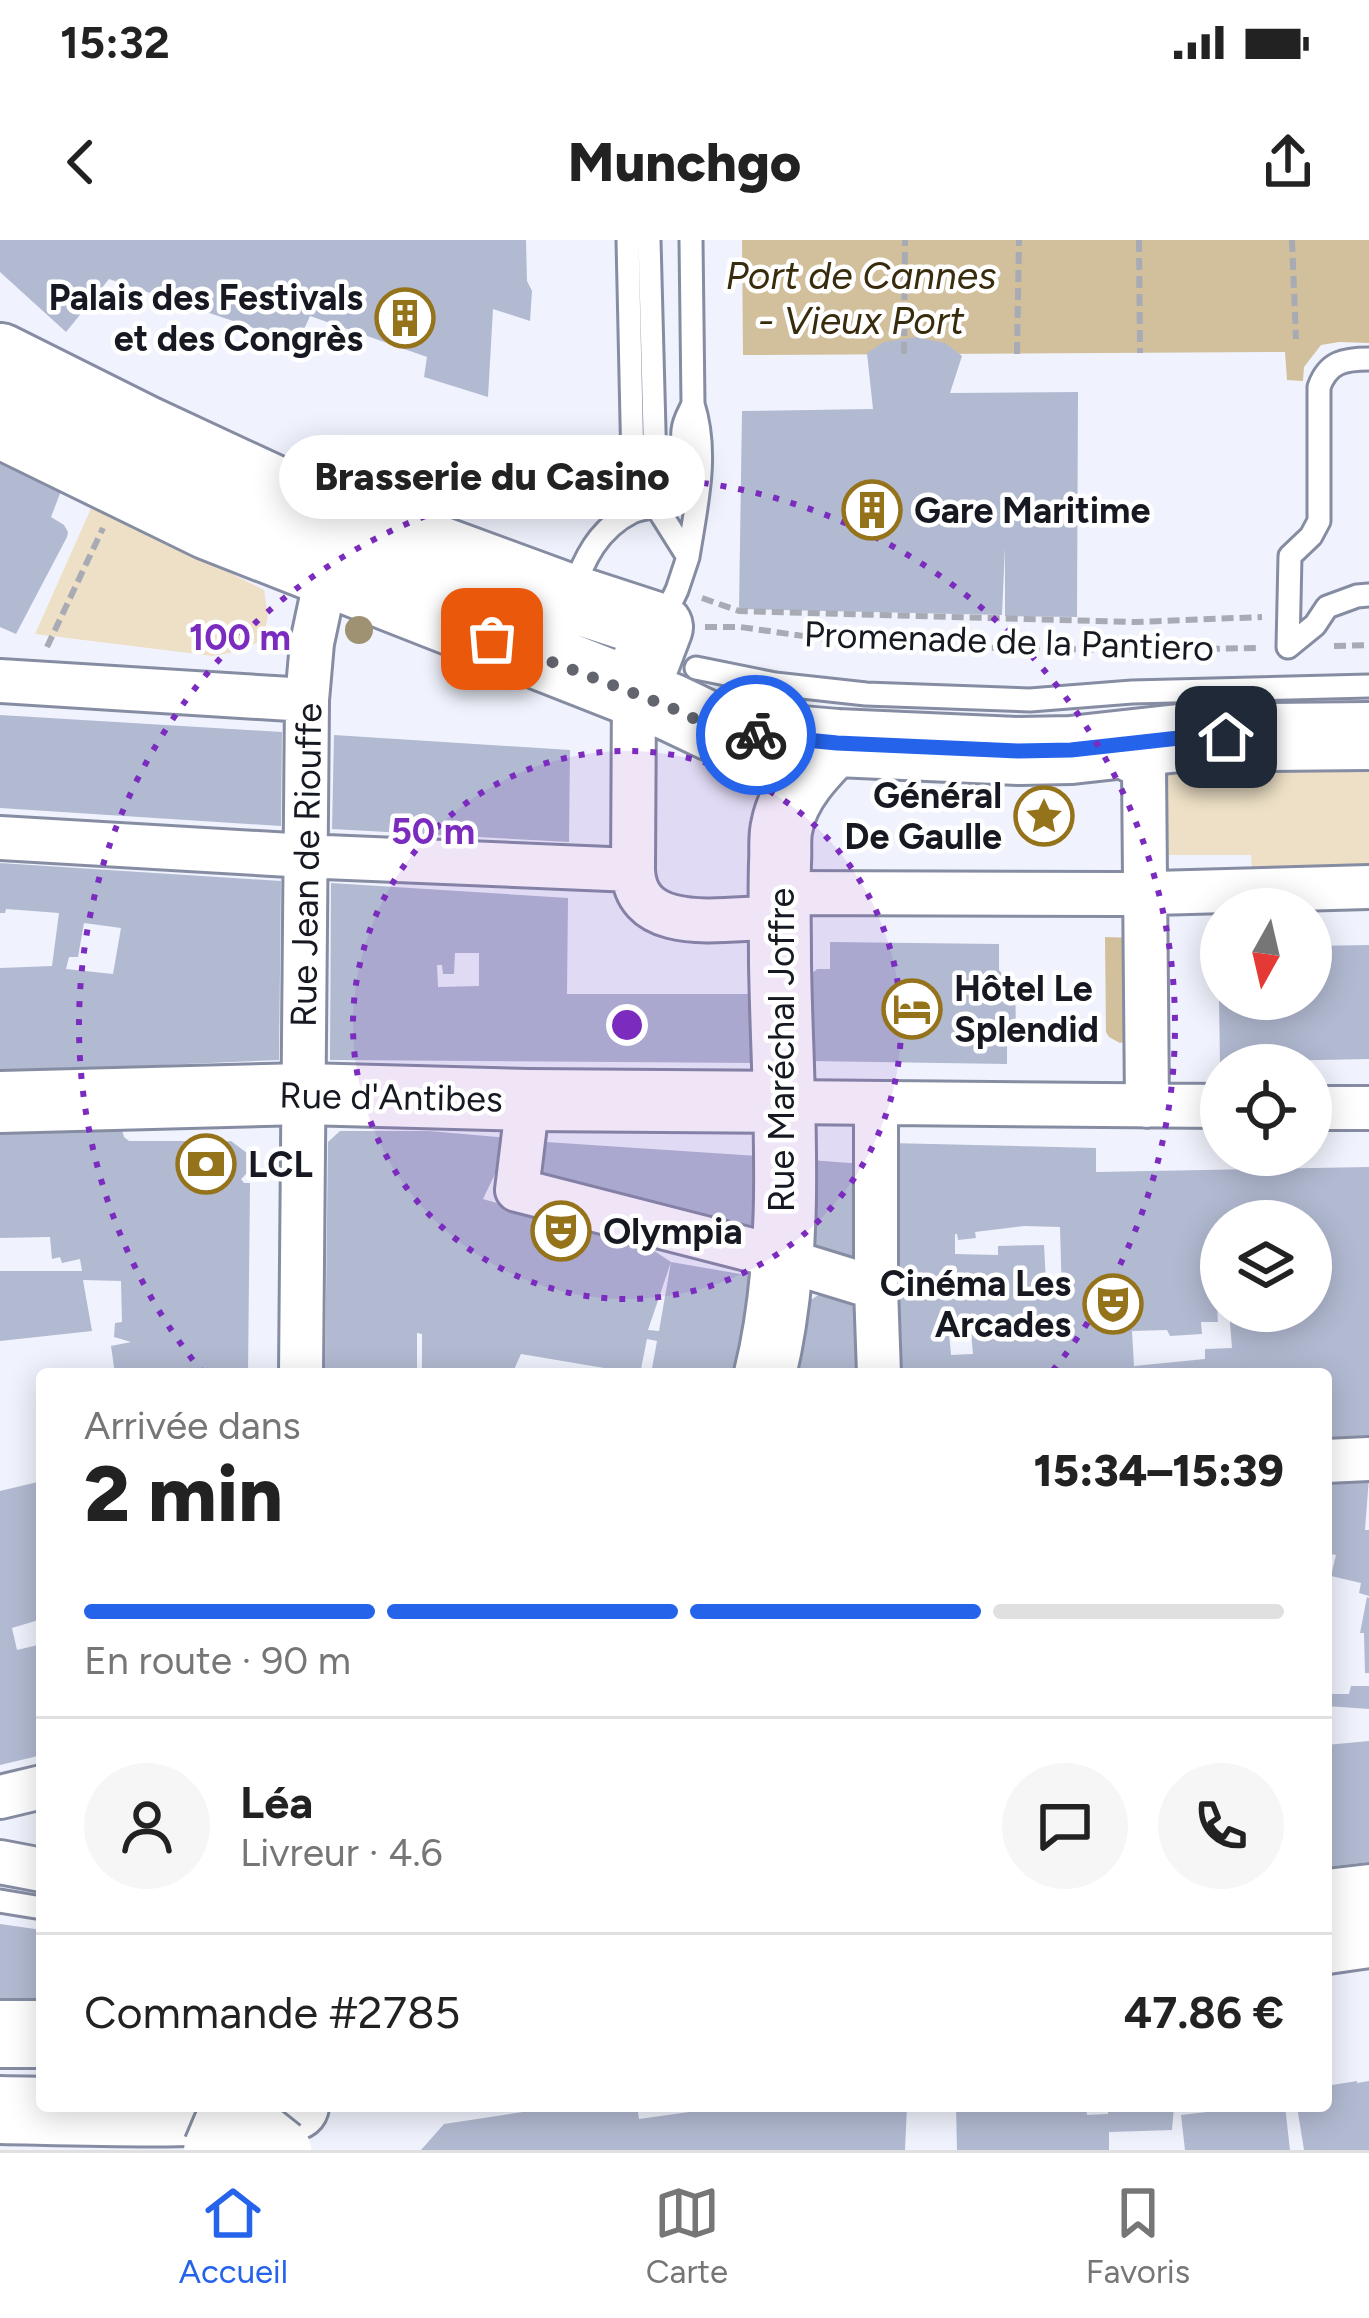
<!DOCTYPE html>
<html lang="fr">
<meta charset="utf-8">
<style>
body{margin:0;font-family:Figtree,sans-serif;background:#f6f6f6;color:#222;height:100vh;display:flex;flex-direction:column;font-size:45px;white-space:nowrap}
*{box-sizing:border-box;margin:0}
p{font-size:39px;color:#767676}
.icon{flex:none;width:66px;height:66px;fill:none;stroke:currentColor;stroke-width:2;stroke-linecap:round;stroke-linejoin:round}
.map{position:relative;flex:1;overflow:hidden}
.sheet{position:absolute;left:36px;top:1128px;width:1296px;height:744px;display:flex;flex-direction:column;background:#fff;border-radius:12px;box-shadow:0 6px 30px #0003}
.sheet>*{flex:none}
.needle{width:78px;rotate:188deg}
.buttons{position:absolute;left:1200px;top:648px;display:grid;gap:24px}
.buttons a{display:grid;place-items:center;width:132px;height:132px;border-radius:50%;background:#fff;box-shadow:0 6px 30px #0003;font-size:60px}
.pin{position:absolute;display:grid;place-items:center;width:102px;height:102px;color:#fff;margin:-51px;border-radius:24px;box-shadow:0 6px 18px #0006}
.courier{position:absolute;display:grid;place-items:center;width:120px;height:120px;margin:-60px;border:9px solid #2563eb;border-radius:50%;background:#fff;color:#222;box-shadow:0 3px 15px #0007}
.bubble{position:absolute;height:84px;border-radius:42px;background:#fff;box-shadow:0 6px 30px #0003;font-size:39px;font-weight:800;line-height:84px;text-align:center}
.summary em{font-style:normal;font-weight:800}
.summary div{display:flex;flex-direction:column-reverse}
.summary{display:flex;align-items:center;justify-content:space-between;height:204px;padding:0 48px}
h1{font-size:78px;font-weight:800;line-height:90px}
.bar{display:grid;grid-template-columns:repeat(4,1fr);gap:18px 12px;align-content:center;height:144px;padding:0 48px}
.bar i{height:15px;border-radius:9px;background:#e0e0e0}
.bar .active{background:#2563eb}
.bar p{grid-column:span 4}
.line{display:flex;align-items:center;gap:30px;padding:0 48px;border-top:3px solid #e0e0e0}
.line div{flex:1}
.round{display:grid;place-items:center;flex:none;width:126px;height:126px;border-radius:63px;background:#f6f6f6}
.status{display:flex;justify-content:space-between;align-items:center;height:84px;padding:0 60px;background:#fff;direction:ltr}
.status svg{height:33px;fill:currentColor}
header{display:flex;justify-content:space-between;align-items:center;height:156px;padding:0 48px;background:#fff;font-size:54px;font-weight:800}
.tabs{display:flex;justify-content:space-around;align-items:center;height:168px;border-top:3px solid #e0e0e0;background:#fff;font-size:33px;color:#767676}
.tabs a{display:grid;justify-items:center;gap:6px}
.tabs .active{color:#2563eb}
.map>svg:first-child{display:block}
.green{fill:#ede0c6}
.water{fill:#d1c09b}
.building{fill:#b2bad2;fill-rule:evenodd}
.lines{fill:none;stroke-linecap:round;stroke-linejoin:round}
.lane-casing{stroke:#868da3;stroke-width:27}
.street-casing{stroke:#868da3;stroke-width:48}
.secondary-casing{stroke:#868da3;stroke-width:66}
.primary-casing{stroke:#868da3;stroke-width:72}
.highway-casing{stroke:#868da3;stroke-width:72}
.path{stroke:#a8abb4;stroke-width:6;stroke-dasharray:12 6;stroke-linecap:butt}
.lane{stroke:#fff;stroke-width:21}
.street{stroke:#fff;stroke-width:42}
.secondary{stroke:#fff;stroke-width:60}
.primary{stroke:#fff;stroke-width:66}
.highway{stroke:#fff;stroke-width:66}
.secondary-bridge-casing{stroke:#868da3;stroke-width:66;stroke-linecap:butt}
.primary-bridge-casing{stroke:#868da3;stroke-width:72;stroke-linecap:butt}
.secondary-bridge{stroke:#fff;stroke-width:60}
.primary-bridge{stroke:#fff;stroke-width:66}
.tree{fill:#9e9272}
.done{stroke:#62656e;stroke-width:12;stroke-dasharray:0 21.6}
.route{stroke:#2563eb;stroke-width:15}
.ring{fill:none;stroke:#7b2cbf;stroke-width:6;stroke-dasharray:6 12}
.labels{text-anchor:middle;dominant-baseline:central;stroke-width:9;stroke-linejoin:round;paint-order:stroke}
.poi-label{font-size:36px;font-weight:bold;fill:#161921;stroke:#fff;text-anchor:start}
.street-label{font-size:36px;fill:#161921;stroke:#fff}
.water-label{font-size:39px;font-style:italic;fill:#392c0d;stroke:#fff}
.centre{fill:#7b2cbf;stroke:#fff;stroke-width:6}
.ring-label{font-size:36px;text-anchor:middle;font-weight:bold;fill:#7b2cbf;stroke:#fff;stroke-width:9;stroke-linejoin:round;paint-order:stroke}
</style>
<div class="status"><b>15:32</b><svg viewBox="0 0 49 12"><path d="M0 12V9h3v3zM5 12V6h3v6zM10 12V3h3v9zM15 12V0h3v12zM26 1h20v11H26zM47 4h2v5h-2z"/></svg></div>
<header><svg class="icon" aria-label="back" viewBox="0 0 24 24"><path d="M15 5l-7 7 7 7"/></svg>Munchgo<svg class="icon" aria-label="share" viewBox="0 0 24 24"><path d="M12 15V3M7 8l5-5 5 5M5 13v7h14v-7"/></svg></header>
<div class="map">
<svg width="1369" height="1910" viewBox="0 0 1369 1910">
<rect width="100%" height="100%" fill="#f0f3fd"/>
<path class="green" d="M93 264 264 350 268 376 263 399 244 410 213 416 35 394Z
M1369 513V629L1252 633 1251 615H1164L1165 518Z"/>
<path class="water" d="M742 0H1369V103L1339 102 1321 105 1304 127 1303 141 1287 140 1285 112 743 115Z
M1105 697 1139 698 1127 801 1120 803 1109 797 1106 792Z"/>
<path class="building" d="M0 0H526L527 41 532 51 530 81 493 69 488 157 424 137 427 117 310 76 298 103 109 39 66 92 0 32Z
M917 97 945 103 962 116 950 153 1078 152 1077 377 1005 376V307L1002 375 739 369 742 171 873 169 867 113 884 102Z
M0 220 61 251 51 277 64 285 68 292 67 297 16 394 0 387Z
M0 475 282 492 281 586 0 568Z
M334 495 570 510 569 602 332 589Z
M0 623 281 641 279 820 0 832V728L52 726 59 673 6 669 5 673H0ZM84 683 121 688 113 734 66 729 69 717H78Z
M331 643 568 658 567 754H757L755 823 330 820ZM455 713H479V746L438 747 437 725H442L443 734H454Z
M830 702 999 704V730L1006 739 1015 738 1016 791 1007 790V824L809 821V736L817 729H830Z
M1369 705V819L1220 822 1219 759H1311V706Z
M122 890 124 897 129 901H199V899L204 900 209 908 215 903 231 901 247 913 248 932 241 939 244 943H250L248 1134H115L111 1106 131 1102 114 1097 115 1083 122 1082 121 1041 83 1040 92 1091 0 1101V1031H82L80 1019 62 1023 60 1017 52 1019 50 997 0 998V891Z
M340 891H429L509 898V905L483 959 647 1006 671 1022 758 1037 742 1134H651L657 1101 647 1099 640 1134 521 1114 512 1134H422V1094L417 1093V1134H325L328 902ZM671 1022 659 1091 648 1090Z
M546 902 758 916V998L542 939Z
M889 903 1096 908V932L1369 927V1203L1326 1205V1134H891ZM1221 981H1311V1071H1229L1232 1108 1205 1109V1119L1134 1126 1132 1091 1167 1090 1170 1096 1202 1094 1201 1082H1218L1214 1021 1221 1020ZM1024 986 1060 987 1062 1056 1037 1055 1036 1043 1046 1042 1044 1005 998 1006V1015L955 1014V994H957L958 1000 976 998 975 992ZM971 1092 973 1114 951 1115 949 1093Z
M810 920 864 924 865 1028 812 1012Z
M820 1054 858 1064 868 1134H790L809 1061Z
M1369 1237 1365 1290H1369V1356L1359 1353 1361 1343 1331 1336 1336 1315 1326 1313V1238Z
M42 1241V1379L12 1388 17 1410 42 1404V1515L0 1525V1251Z
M1367 1357 1369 1358V1433H1365L1364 1393H1360Z
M1351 1446H1369V1469L1326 1466V1454H1349Z
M1369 1501V1622L1326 1627V1505Z
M0 1684 42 1690V1761H0Z
M1357 1841V1843L1369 1841V1910H1304L1297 1866H1326V1846Z
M562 1866H637L639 1879 733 1866H907L905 1910H421L444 1884Z
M956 1866H1086L1087 1875 1108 1874V1866H1174L1172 1890 1109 1892V1910H957Z
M1258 1866H1285L1290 1910H1185L1181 1875Z"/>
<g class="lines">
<defs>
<path id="lane" d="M628 0 634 271
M649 0 656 266 688 317 677 350 662 381
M688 317C696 266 709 214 693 164L691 0
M572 353C584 319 598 289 632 272 645 266 664 268 674 254 687 237 681 210 683 190 684 180 689 173 693 164
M1288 407 1290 316 1311 296 1319 281V147C1328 122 1344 119 1369 119
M1288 407 1315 385 1327 367 1357 356 1369 355
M696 428 775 444 866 454 1030 460 1132 452 1369 446
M0 1661 42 1668"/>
<path id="street" d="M0 441 307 460
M634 453 633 630C636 700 732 676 780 678
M1131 521 1144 526 1147 866
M0 598 325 617 633 630
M779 653 1118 654 1369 647
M528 860 517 950 759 1012 876 1048
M783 862 1221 866
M876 863V1048L879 1134
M1311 868H1369
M301 1134 307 460 312 403 332 309
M1326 1221 1369 1219
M0 1557 42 1547
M0 1622 42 1630
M1326 1651 1369 1646"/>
<path id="secondary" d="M0 862 304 854 528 860 783 862
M765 1134C797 1005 782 856 780 723 780 690 779 656 780 623 781 611 779 597 782 586 788 553 814 526 837 503"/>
<path id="primary" d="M0 117 146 190 273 249 570 358 659 387 634 453
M0 184 209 286 670 467 712 487 767 497 837 503 1019 511 1071 510 1179 498 1369 496"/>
<path id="highway" d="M1326 1700 1369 1694
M0 1794H42
M0 1870C99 1872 197 1876 295 1866"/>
</defs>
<use href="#lane" class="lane-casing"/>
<use href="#street" class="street-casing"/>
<use href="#secondary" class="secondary-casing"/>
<use href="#primary" class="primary-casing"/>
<use href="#highway" class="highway-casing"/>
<path class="path" d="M1139 0 1140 113
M1292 0 1296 99
M904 114 905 0
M1017 114 1019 0
M702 358 739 371 1135 382 1262 377
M705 387H740L825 399 935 407 1133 410 1260 408
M1334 406 1369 405
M47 407 103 288"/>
<use href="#lane" class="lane"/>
<use href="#street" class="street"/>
<use href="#secondary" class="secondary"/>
<use href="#primary" class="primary"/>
<use href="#highway" class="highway"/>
<defs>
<path id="secondary-bridge" d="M233 1872 281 1910"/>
<path id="primary-bridge" d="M217 1910 233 1872"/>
</defs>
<use href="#secondary-bridge" class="secondary-bridge-casing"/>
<use href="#primary-bridge" class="primary-bridge-casing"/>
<use href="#secondary-bridge" class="secondary-bridge"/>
<use href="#primary-bridge" class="primary-bridge"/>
</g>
<circle class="tree" cx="359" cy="390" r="14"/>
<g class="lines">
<path class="done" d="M492 399 670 467 712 487 756 495"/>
<path class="route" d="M756 495 837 503 1018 511 1071 510 1179 498 1226 497"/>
</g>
<circle cx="627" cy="785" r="274" fill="#7b2cbf" fill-opacity=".12"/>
<g class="ring">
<circle cx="627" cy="785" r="274"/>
<path d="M204 1134A548 548 0 1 1 1050 1134"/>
</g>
<defs>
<symbol id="building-ring" viewBox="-11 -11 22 22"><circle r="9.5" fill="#fff" stroke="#95731b" stroke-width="1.5"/><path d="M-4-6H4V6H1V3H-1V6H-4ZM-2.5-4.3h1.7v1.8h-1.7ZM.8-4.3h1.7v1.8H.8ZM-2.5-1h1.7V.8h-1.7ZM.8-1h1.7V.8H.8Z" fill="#95731b"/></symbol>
<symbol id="sight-ring" viewBox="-11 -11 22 22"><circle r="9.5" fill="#fff" stroke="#95731b" stroke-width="1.5"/><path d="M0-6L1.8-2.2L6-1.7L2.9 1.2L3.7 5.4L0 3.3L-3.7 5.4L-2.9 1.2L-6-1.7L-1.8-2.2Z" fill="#95731b"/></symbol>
<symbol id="hotel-ring" viewBox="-11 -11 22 22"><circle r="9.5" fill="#fff" stroke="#95731b" stroke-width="1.5"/><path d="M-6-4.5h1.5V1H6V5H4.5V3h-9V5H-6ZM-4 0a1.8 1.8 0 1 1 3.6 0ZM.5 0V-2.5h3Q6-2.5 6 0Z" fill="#95731b"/></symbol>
<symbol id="bank-ring" viewBox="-11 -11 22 22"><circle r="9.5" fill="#fff" stroke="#95731b" stroke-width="1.5"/><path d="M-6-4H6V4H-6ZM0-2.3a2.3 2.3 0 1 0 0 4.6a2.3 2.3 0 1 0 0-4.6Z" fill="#95731b"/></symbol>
<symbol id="theatre-ring" viewBox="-11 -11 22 22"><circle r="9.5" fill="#fff" stroke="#95731b" stroke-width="1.5"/><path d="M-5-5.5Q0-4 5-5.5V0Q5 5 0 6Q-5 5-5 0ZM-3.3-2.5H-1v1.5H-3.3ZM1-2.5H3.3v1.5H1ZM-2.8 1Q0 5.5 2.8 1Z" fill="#95731b"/></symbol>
</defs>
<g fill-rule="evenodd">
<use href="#building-ring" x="372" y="45" width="66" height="66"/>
<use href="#building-ring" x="839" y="237" width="66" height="66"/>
<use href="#sight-ring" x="1011" y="543" width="66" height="66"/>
<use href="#hotel-ring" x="879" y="736" width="66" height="66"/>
<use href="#bank-ring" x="173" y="891" width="66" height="66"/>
<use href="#theatre-ring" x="528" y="958" width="66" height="66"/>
<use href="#theatre-ring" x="1080" y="1031" width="66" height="66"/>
</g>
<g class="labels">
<g class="poi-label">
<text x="363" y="57" text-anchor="end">Palais des Festivals<tspan x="363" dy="41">et des Congrès</tspan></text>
<text x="914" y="270">Gare Maritime</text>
<text x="1002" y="555" text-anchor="end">Général<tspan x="1002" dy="41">De Gaulle</tspan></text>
<text x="954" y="748">Hôtel Le<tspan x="954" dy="41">Splendid</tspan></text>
<text x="248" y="924">LCL</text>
<text x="603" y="991">Olympia</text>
<text x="1071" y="1043" text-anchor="end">Cinéma Les<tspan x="1071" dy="41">Arcades</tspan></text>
</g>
<g class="street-label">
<text transform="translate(1009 401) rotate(2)">Promenade de la Pantiero</text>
<text transform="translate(306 625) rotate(-89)">Rue Jean de Riouffe</text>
<text transform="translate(781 810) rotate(-90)">Rue Maréchal Joffre</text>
<text transform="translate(391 857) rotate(1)">Rue d'Antibes</text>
</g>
<g class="water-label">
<text x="861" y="35">Port de Cannes<tspan x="861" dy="45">- Vieux Port</tspan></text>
</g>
</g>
<circle cx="627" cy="785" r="18" class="centre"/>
<g class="ring-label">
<text x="240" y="410">100 m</text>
<text x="433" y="604">50 m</text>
</g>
</svg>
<div class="buttons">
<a><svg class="needle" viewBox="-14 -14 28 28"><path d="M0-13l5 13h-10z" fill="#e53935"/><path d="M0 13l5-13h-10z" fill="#767676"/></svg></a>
<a><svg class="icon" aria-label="locate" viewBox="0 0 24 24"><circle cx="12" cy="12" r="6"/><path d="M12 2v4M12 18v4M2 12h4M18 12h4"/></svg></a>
<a><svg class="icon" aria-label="layers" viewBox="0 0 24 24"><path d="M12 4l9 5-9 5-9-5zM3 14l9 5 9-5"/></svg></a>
</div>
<div class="pin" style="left:492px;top:399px;background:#ea580c"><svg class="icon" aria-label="bag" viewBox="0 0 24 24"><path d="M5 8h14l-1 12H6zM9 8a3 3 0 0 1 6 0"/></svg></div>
<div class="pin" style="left:1226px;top:497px;background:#1f2937"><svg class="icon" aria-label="home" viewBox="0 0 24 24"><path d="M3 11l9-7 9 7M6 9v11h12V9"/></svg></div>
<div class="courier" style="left:756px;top:495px"><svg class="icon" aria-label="bike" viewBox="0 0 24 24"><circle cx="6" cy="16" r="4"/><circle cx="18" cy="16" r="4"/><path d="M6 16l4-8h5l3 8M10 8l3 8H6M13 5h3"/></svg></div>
<div class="bubble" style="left:279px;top:195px;width:426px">Brasserie du Casino</div>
<section class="sheet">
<div class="summary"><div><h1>2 min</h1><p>Arrivée dans</p></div><em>15:34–15:39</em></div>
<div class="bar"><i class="active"></i><i class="active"></i><i class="active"></i><i></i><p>En route · 90 m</p></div>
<div class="line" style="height:216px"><a class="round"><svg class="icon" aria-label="person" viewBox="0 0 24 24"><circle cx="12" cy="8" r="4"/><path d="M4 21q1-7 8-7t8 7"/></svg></a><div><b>Léa</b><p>Livreur · 4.6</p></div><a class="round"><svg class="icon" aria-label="chat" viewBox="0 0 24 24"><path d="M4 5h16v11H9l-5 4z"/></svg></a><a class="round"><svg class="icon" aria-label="phone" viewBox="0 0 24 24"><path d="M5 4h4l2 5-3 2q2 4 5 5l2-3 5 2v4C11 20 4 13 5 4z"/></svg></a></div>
<div class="line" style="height:156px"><div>Commande #2785</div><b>47.86 €</b></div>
</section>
</div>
<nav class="tabs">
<a class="active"><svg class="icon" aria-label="home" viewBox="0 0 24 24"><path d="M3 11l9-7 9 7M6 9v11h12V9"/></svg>Accueil</a>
<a><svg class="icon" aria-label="map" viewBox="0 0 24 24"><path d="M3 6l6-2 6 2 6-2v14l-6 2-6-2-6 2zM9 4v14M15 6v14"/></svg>Carte</a>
<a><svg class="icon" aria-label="saved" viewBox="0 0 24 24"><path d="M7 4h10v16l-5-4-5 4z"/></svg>Favoris</a>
</nav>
